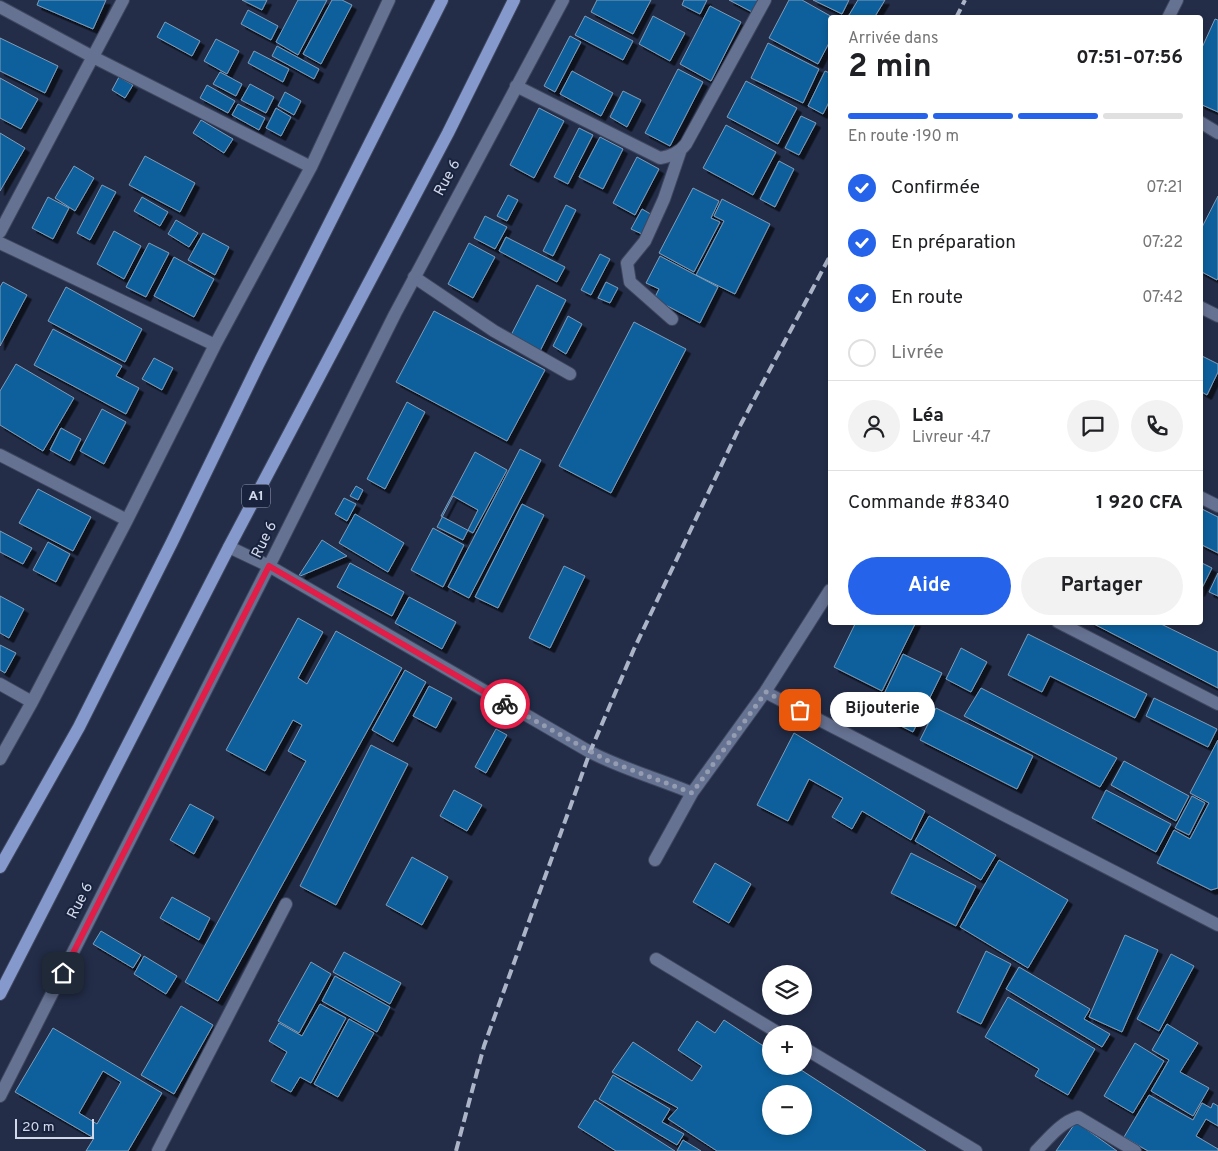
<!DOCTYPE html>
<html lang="fr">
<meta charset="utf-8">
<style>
body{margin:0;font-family:Overpass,sans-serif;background:#f2f2f2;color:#202124;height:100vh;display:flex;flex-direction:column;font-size:19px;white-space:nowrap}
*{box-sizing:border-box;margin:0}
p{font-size:16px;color:#757577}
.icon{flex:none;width:28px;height:28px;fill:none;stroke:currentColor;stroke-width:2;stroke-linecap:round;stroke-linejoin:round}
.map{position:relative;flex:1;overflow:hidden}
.side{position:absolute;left:828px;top:15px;width:375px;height:610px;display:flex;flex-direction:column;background:#fff;border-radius:5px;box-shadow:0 2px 8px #0003}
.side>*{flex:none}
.tools{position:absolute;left:762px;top:965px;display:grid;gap:10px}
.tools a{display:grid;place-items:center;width:50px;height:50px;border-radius:50%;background:#fff;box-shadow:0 2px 8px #0003;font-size:25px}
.scale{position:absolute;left:15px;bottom:12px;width:79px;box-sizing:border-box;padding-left:5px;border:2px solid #d1d8ea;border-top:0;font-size:14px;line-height:18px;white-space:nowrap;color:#d1d8ea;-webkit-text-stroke:4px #19233e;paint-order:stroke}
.pin{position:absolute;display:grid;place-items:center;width:42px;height:42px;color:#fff;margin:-21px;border-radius:10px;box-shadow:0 2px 8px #0006}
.courier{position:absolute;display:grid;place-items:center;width:50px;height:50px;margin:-25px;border:4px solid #e11d48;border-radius:50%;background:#fff;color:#222;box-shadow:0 1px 6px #0007}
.bubble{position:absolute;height:35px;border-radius:18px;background:#fff;box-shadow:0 2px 8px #0003;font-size:16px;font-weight:700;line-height:35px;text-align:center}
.summary em{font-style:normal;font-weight:700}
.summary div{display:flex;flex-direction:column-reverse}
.summary{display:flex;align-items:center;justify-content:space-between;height:85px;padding:0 20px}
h1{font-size:32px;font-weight:700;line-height:38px}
.bar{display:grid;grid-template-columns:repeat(4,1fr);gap:8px 5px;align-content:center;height:60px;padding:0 20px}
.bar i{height:6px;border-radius:4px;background:#e0e0e0}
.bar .current{background:#2563eb}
.bar p{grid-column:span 4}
.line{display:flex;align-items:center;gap:12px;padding:0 20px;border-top:1px solid #e0e0e0}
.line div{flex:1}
.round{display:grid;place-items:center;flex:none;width:52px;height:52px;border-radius:26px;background:#f2f2f2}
ol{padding:0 20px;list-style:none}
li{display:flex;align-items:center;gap:15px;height:55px}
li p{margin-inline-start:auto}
li .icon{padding:5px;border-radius:50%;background:#2563eb;color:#fff;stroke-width:4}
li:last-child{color:#757577}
li i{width:28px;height:28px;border:2px solid #e0e0e0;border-radius:50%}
.cta{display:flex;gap:10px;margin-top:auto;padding:10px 20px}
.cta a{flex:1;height:58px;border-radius:30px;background:#2563eb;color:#fff;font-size:20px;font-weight:700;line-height:58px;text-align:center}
.cta a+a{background:#f2f2f2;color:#202124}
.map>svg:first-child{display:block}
.building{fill:#10609c;stroke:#7f9cb8;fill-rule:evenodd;filter:url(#shadow)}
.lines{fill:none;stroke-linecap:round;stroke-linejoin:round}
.lane-casing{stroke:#3f475f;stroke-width:14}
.street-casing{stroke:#3f475f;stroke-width:14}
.primary-casing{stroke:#3f475f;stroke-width:14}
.lane{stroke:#667292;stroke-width:12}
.street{stroke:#667292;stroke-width:12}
.primary{stroke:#8599cc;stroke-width:12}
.rail{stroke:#acb4c8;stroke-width:4;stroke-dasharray:10 5;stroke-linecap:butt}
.done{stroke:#949cb1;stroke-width:5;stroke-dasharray:0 9}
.route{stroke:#e11d48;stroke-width:6}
.labels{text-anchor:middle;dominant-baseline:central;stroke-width:4;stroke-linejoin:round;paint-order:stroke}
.shield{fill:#19233e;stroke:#9aa2b6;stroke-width:1}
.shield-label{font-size:14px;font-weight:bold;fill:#d1d8ea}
.street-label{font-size:15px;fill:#d1d8ea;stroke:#19233e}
</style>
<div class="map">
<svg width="1218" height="1151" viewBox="0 0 1218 1151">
<defs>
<filter id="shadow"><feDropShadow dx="4.5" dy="4.5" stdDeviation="0" flood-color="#0009"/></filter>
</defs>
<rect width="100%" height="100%" fill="#232d48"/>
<path class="building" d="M39 0H106L93 29 37 5Z
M242 0H267L262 10Z
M298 0H327L298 55 276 42Z
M332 0H342L352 5 321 64 303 54Z
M597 0H651L633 34 591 12Z
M684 0H707L700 14 682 5Z
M729 0H759L752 12Z
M789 0H802L834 18H830V41L818 64 769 38Z
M813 0H849L842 14Z
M858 0H885L874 18H853L849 15Z
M710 6 741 22 711 81 680 64Z
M248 10 278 26 271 40 241 24Z
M585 16 633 41 623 60 575 35Z
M653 16 685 33 670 61 639 44Z
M1215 19 1218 20V112L1200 104V52Z
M165 22 200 41 192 56 157 37Z
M570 36 581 42 555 92 544 86Z
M0 38 58 66 45 93 0 71Z
M216 39 239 51 227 74 204 61Z
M768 43 819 69 803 103 751 78Z
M277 46 319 69 314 79 272 56Z
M254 51 289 69 283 82 248 63Z
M678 69 703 82 670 146 645 133Z
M572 71 613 93 601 116 560 94Z
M825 71 830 73V100L823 114 808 106Z
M220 72 242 84 236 96 213 84Z
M119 77 133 85 125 98 112 90Z
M0 78 38 99 21 129 0 118Z
M746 81 797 108 778 144 727 117Z
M250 84 274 97 266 113 241 100Z
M207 85 235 101 228 113 200 98Z
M623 91 641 100 627 127 610 117Z
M285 92 301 101 294 115 278 106Z
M238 104 265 118 259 130 232 115Z
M276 108 291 117 281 136 266 128Z
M539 108 564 121 534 178 510 165Z
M801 116 816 123 799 155 785 148Z
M201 120 233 139 224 153 193 133Z
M726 125 776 152 753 195 703 168Z
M579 128 593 135 568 184 554 177Z
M0 133 25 148 0 191Z
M600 137 623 149 603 189 579 177Z
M145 156 195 183 180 212 129 185Z
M637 157 659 169 635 215 613 203Z
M779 161 794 169 775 207 760 199Z
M74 166 94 178 75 211 55 198Z
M102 185 116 192 90 240 77 233Z
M693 188 719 201 711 218 720 222 694 272 659 253Z
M508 195 518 200 507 221 497 216Z
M1218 196V278L1217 280 1200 271V231Z
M48 197 69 208 53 239 32 228Z
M142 197 168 212 160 226 134 211Z
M722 199 770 224 735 294 696 275 724 221 714 216Z
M566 205 576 210 553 256 543 251Z
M642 209 654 216 644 235 631 229Z
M485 216 507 227 495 249 474 238Z
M176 220 198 233 189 247 168 234Z
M114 231 141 246 124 279 97 264Z
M203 233 229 247 215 275 188 260Z
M506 237 565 267 557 282 499 251Z
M149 243 169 253 146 297 126 287Z
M469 243 495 257 473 298 448 284Z
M600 254 610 259 591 295 581 290Z
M660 256 718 287 700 323 654 299 659 289 646 283Z
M174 257 214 279 194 317 154 296Z
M3 282 27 295 0 346V287Z
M606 282 618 288 610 303 598 298Z
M537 285 566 300 539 353 510 337Z
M66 287 142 329 125 362 48 321Z
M434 311 545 370 507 441 396 382Z
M568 316 582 324 566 354 553 346Z
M634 322 686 349 611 493 559 466Z
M53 329 122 366 116 376 139 388 126 414 34 365Z
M1200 355 1218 364V372L1207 395 1200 391Z
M154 358 173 368 162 390 142 379Z
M16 364 74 398 43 451 0 425V391Z
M407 402 425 412 385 489 367 479Z
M102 409 126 422 104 464 80 451Z
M61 428 81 439 70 461 50 450Z
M520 449 541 460 469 598 448 587Z
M475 452 507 470 473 533 441 516Z
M356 486 363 490 358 500 350 496Z
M38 489 91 517 73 551 19 523Z
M453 496 478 510 463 540 437 527Z
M344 498 356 504 347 521 335 514Z
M522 504 544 515 498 608 475 597Z
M1200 508 1218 517V553L1200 544Z
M355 514 404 543 388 572 339 543Z
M433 528 464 545 443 587 411 570Z
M0 531 32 548 23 564 0 552Z
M322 540 347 556 298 577Z
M48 542 70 554 56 582 33 570Z
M1200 562 1212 568 1200 592Z
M350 563 404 592 392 616 337 587Z
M564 566 585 576 550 648 529 638Z
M1218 573V596L1209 592Z
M0 596 24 609 9 638 0 633Z
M409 597 456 622 442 649 395 623Z
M298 618 323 632 298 678 307 684 336 631 402 668 218 1001 185 982 306 761 288 751 302 725 293 720 265 771 226 750Z
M856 622H916L882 691 834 667Z
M1090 622H1157L1218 652V688Z
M1028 634 1147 694 1135 718 1050 676 1042 692 1008 675Z
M0 645 16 653 5 673 0 670Z
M961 648 987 662 971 692 946 679Z
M903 654 942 673 913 732 875 713Z
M405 670 426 682 393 742 372 730Z
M429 686 452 698 436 728 413 716Z
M981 688 1117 758 1100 787 964 716Z
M1154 698 1217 729 1208 747 1146 716Z
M936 708 1033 756 1017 789 920 740Z
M496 729 507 735 486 773 475 767Z
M794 733 925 811 911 840 862 811 852 829 832 817 843 798 809 779 788 821 757 805Z
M1218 740V888L1211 890 1157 863 1174 830 1190 839 1209 803 1190 793Z
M371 745 408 764 336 905 300 886Z
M1124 761 1189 796 1176 821 1111 785Z
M454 790 482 805 467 831 440 816Z
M1106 790 1171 824 1156 852 1092 818Z
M1192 796 1205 803 1189 835 1175 828Z
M190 804 214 817 194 854 170 840Z
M929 816 996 855 981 880 915 841Z
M911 853 976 886 956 926 891 893Z
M412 857 448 877 422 925 386 905Z
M999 860 1068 900 1028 968 960 927Z
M715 863 751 884 729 923 693 902Z
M172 897 210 918 199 940 160 918Z
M101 931 141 955 133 968 93 944Z
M1125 935 1158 950 1122 1032 1089 1017Z
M986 951 1011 964 981 1024 957 1012Z
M344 952 401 983 390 1004 333 972Z
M1171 954 1194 966 1159 1031 1137 1019Z
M144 956 177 976 166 994 134 974Z
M311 962 331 974 299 1033 278 1021Z
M1019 967 1090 1009 1084 1019 1110 1034 1102 1047 1006 989Z
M335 976 390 1007 377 1032 322 1001Z
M1008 997 1095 1049 1068 1095 1035 1076 1039 1069 985 1037Z
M320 1004 346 1018 311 1083 300 1077 291 1092 271 1081 287 1052 269 1041 279 1023 302 1036Z
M181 1006 213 1025 174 1094 141 1075Z
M349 1019 374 1033 338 1097 314 1084Z
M724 1020 771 1051V1066H795L926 1151H717L668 1119 678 1108 612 1072 633 1042 692 1081 702 1066 678 1050 697 1021 715 1033ZM771 1094H804V1126H771Z
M1167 1024 1198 1043 1180 1072 1209 1088 1193 1116 1151 1091 1169 1060 1152 1050Z
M53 1028 162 1093 128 1151H86L94 1138 15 1092ZM103 1071 121 1082 97 1124 79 1113Z
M1135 1043 1164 1061 1133 1113 1104 1096Z
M613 1075 670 1109 662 1122 684 1134 677 1145 599 1099Z
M1149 1095 1193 1120 1202 1103 1211 1108 1213 1103 1218 1106V1126L1206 1119 1196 1136 1218 1149V1151H1148L1124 1137Z
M595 1100 675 1151H616L578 1127Z
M1076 1122 1117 1151H1056Z
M683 1140 701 1151H677Z"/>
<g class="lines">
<defs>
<path id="lane" d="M414 277 494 331 570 374"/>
<path id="street" d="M0 7 93 57 311 167
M1168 18 1177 0
M516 86 660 158C671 156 679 153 686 144L765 0
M1200 122 1218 133
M0 232 123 0
M0 243 215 345
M1200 307 1218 316
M672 319 630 282 627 263 645 241 664 199 680 152
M0 455 127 520
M1200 497 1218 506
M229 547 269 566 590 752C623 769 659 779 692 793
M1058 622 1218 704
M0 684 32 702
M765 692 1218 925
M0 759 32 702 127 520 215 345 311 167 389 0
M655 860 692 793 765 692 830 590
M656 959 780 1034
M804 1048 976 1151
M0 1096 269 566 395 314 563 0
M158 1151 286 904
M1036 1151C1048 1139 1061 1122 1078 1117L1135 1151"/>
<path id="primary" d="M0 867 79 727 172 542 258 365 442 0
M0 994 229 547 448 133 514 0"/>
</defs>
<use href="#lane" class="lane-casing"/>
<use href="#street" class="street-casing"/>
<use href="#primary" class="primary-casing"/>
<use href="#lane" class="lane"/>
<use href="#street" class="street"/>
<use href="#primary" class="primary"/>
<path class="rail" d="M956 18 965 0
M456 1151 484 1046 590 752 634 649 741 424 830 256"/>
</g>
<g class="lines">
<path class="done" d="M505 704 606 760 692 793 766 692 800 710"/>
<path class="route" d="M63 973 269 566 505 704"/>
</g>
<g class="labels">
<rect class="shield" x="242" y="484.5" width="28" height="23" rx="4"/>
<g class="shield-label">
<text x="256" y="496">A1</text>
</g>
<g class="street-label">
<text transform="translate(448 178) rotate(-62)">Rue 6</text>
<text transform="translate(265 540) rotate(-64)">Rue 6</text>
<text transform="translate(81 901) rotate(-63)">Rue 6</text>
</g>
</g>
</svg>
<div class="tools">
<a><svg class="icon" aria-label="layers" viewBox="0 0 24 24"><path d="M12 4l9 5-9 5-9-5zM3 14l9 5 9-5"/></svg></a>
<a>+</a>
<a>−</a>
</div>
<div class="scale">20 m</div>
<div class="pin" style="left:800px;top:710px;background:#ea580c"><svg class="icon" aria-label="bag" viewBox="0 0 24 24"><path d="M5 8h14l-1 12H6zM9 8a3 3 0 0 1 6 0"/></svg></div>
<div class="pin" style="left:63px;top:973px;background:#1f2937"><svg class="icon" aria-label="home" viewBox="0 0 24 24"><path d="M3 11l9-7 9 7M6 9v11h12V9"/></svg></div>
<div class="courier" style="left:505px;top:704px"><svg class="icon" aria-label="bike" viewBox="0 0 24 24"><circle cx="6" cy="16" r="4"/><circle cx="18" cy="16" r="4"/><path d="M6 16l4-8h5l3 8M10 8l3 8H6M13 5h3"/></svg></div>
<div class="bubble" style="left:830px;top:692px;width:105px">Bijouterie</div>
<section class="side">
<div class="summary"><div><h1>2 min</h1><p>Arrivée dans</p></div><em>07:51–07:56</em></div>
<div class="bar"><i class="current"></i><i class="current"></i><i class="current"></i><i></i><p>En route · 190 m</p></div>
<ol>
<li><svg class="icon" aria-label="check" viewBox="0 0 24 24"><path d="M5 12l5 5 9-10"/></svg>Confirmée<p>07:21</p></li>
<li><svg class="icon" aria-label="check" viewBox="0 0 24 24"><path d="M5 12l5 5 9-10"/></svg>En préparation<p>07:22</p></li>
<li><svg class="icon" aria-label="check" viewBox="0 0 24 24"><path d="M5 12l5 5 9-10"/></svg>En route<p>07:42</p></li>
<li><i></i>Livrée</li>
</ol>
<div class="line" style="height:90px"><a class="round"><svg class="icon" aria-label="person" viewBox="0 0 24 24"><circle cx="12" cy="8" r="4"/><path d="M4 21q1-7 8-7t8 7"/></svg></a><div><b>Léa</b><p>Livreur · 4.7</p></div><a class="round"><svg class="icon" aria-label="chat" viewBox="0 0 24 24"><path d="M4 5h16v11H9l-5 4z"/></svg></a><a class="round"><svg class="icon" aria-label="phone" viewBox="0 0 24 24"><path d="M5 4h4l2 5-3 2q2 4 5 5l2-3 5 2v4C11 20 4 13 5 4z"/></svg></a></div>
<div class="line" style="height:65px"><div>Commande #8340</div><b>1 920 CFA</b></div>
<div class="cta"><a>Aide</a><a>Partager</a></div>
</section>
</div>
